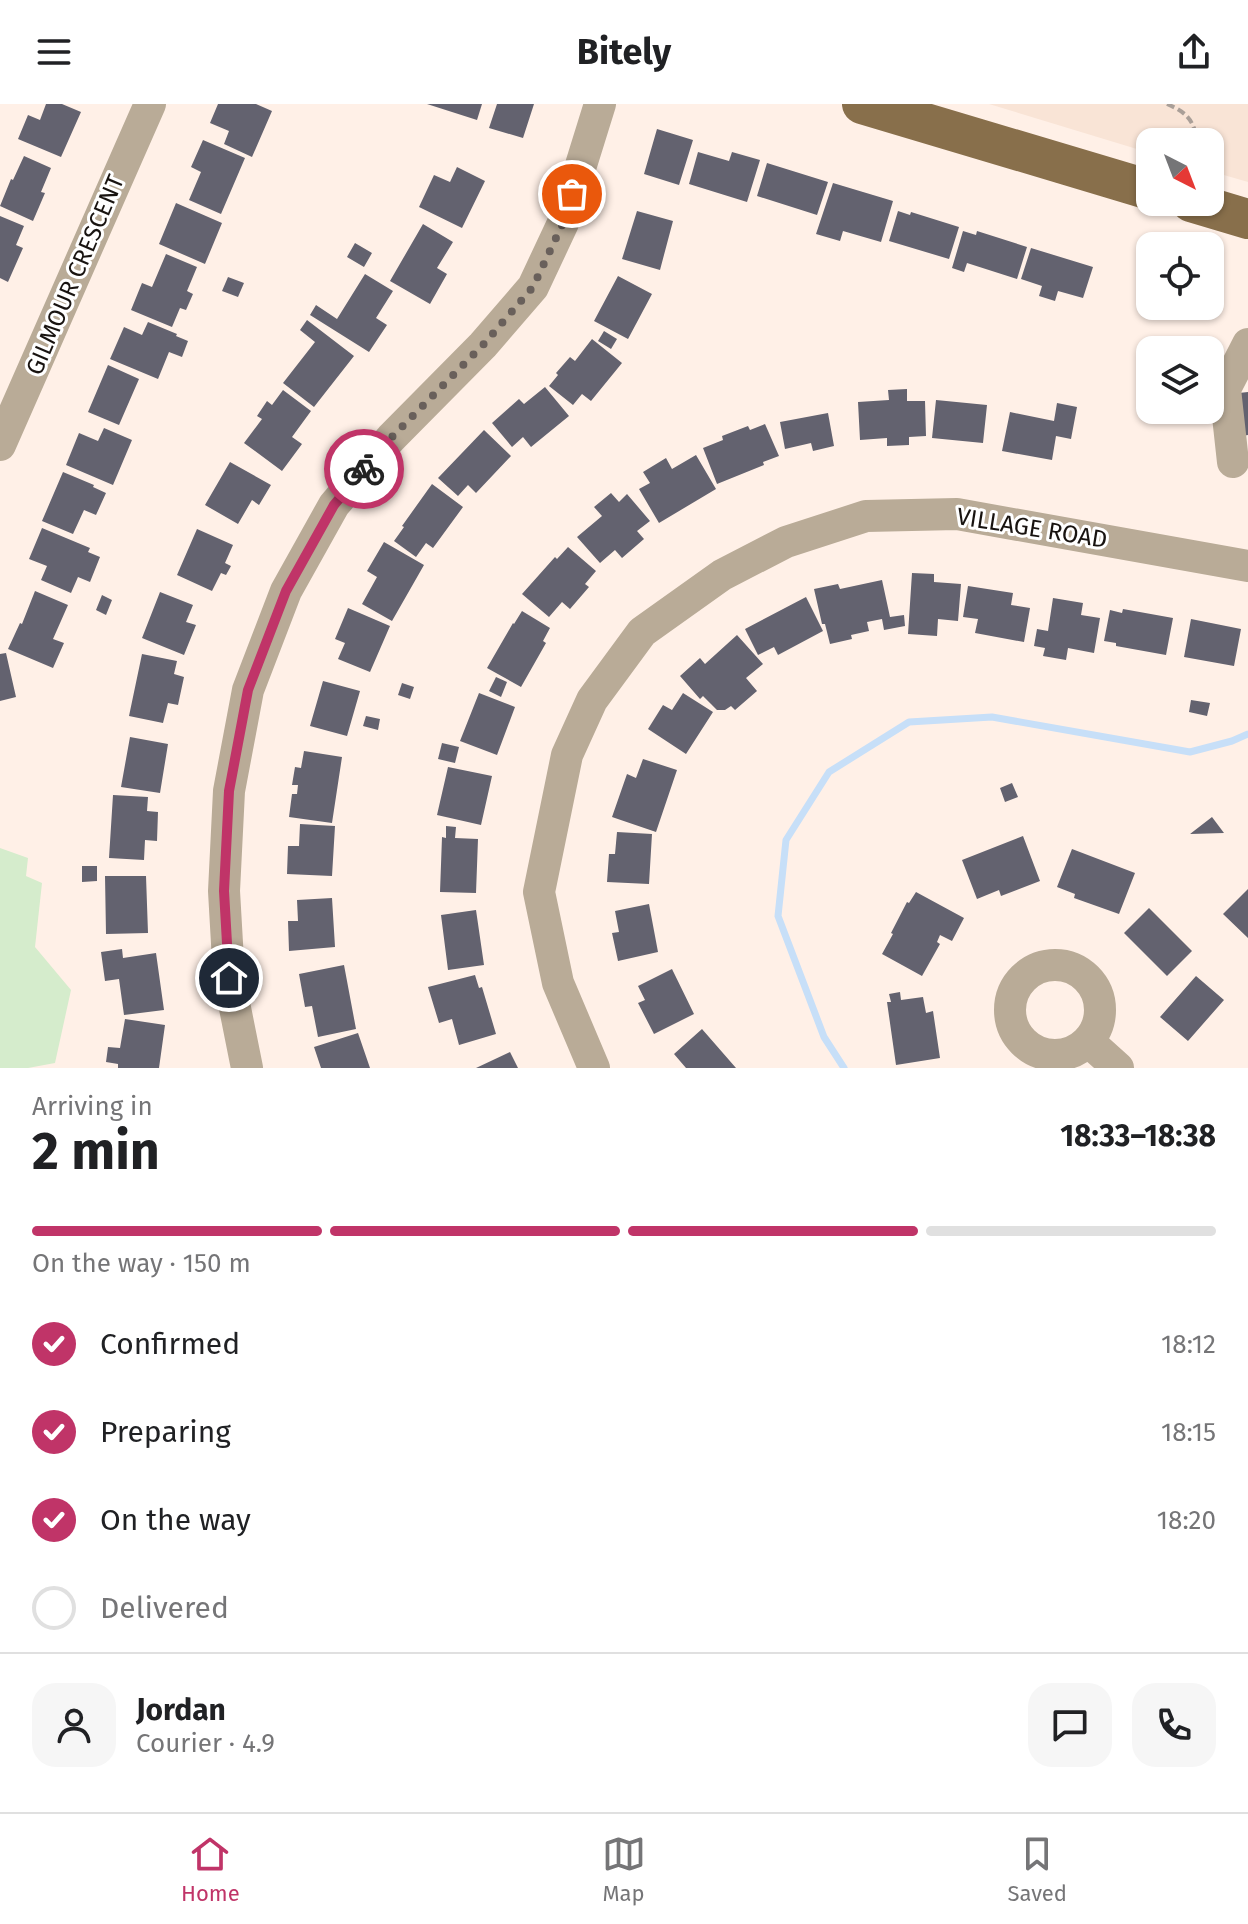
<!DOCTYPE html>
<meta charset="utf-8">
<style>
body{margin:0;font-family:"Fira Sans",sans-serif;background:#f6f6f6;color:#202124;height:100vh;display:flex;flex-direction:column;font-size:30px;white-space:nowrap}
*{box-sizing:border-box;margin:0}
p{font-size:26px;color:#757577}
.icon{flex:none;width:44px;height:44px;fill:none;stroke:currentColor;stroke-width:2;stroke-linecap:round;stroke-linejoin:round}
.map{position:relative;height:964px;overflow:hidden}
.side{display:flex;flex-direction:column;background:#fff;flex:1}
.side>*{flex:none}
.needle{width:52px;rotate:138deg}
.fabs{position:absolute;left:1136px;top:24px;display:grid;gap:16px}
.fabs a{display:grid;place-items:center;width:88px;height:88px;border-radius:16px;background:#fff;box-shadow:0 2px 6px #0004;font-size:40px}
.pin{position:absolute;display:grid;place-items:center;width:68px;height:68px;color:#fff;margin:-34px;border:4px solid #fff;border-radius:50%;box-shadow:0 2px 8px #0007}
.courier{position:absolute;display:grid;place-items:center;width:80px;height:80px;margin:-40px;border:6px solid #c03468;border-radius:50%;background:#fff;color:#222;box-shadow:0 2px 10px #0007}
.summary em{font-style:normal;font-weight:700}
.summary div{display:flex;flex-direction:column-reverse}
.summary{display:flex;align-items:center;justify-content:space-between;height:136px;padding:0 32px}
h1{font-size:52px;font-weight:700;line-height:60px}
.bar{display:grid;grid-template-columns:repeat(4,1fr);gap:12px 8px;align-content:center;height:96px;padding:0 32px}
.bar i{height:10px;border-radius:6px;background:#e0e0e0}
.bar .current{background:#c03468}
.bar p{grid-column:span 4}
.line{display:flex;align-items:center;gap:20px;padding:0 32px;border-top:2px solid #e0e0e0}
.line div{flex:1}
.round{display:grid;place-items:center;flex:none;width:84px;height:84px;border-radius:24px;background:#f6f6f6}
ol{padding:0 32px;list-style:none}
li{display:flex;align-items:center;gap:24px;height:88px}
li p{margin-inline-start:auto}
li .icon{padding:8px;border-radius:50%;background:#c03468;color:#fff;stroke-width:4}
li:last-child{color:#757577}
li i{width:44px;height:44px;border:4px solid #e0e0e0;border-radius:50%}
header{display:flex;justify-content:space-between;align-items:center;height:104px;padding:0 32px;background:#fff;font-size:36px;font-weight:700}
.tabs{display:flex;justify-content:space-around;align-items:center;height:112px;border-top:2px solid #e0e0e0;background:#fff;font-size:22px;color:#757577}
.tabs a{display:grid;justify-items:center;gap:4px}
.tabs .current{color:#c03468}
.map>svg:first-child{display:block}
.built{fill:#f9e4d6}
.green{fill:#d5eccc}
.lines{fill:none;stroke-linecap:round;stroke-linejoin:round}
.stream{stroke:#c7dff8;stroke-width:7}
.building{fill:#63626f}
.path{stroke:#aa9f98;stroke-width:4;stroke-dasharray:8 4;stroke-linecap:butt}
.minor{stroke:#b9ab97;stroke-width:32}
.major{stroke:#886f4b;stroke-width:40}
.done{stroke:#69605b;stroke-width:8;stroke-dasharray:0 14.4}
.route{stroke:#c03468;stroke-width:10}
.labels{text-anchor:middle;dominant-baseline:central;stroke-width:6;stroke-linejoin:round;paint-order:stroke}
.street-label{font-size:24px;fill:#181310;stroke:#fff}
</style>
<header><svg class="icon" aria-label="menu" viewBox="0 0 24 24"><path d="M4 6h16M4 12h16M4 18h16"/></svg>Bitely<svg class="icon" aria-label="share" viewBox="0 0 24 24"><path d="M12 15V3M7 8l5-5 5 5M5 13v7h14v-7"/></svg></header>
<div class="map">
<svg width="1248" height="964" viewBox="0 0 1248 964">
<rect width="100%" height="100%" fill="#fff0e7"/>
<path class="built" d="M989 0H1248V78L1210 67V38H1150V49Z"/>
<path class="green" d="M0 744 28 754 26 772 42 779 35 843 71 886 55 959 28 964H0Z"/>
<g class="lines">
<path class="stream" d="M844 964 824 933 778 812 786 736 829 668 909 618 992 613 1190 648 1232 637 1248 630"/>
</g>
<path class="building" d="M46 0H62L81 8 61 53 18 35 28 11 40 16Z
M218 0H256L272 7 252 53 224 40 229 27 210 19Z
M427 0H482L477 16Z
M497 0H534L523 34 489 24Z
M657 25 693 36 679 81 644 70Z
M203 36 245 54 221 110 189 96 201 68 191 63Z
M698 48 729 57 732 48 760 56 747 98 689 80Z
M24 52 51 64 41 88 45 89 33 117 0 102 11 75 13 76Z
M767 59 828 78 817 111 757 92Z
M457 63 485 77 462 124 419 103 434 71 450 78Z
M833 79 893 97 881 138 843 127 840 137 816 130Z
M176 99 222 119 205 160 159 140Z
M637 107 673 117 660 166 622 155Z
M898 107 910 111 911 108 959 123 949 155 889 137Z
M0 112 24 122 16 141 23 144 8 178 0 174Z
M423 120 453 138 437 164 447 170 430 200 390 177Z
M963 127 976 131 977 127 1027 143 1017 175 967 159 964 168 952 164Z
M355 139 372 149 364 163 347 153Z
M1031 144 1093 163 1083 194 1058 187 1055 197 1039 192 1042 182 1021 175Z
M166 150 197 163 187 187 193 190 186 206 180 204 172 223 131 206 142 179 152 183Z
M365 170 393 187 376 214 387 221 369 248 310 211 316 201 337 215Z
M618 172 652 190 628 235 594 217Z
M228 173 244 179 238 193 222 187Z
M307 216 354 252 314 303 283 279 315 238 300 226Z
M148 218 177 230 176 232 188 237 182 253 169 248 158 275 110 255 124 223 142 231Z
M604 227 617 235 611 245 598 237Z
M592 235 622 259 591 297 582 290 573 301 549 282 558 271 556 269 570 253 575 257Z
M108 261 139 275 119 321 88 308Z
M545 283 569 312 531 343 523 333 512 343 492 319 519 295 524 300Z
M907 285V297H925L926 332 909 333V341L887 342V334L860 336 858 298 889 296 888 286Z
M283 286 311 307 292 333 302 340 282 367 244 339 262 315 257 312 267 297 272 301Z
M1248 288V331L1242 332 1239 289Z
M936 296 987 301 983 339 932 334Z
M1057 299 1077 303 1071 335 1056 332 1052 356 1002 347 1010 308 1054 317Z
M828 309 834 342 813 347 811 339 785 345 780 318Z
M765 320 779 352 763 358 764 361 717 380 703 344 723 336 722 332 748 322 750 326Z
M104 324 132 336 113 381 66 361 79 329 98 337Z
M484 326 511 352 476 389 468 381 458 392 438 374Z
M696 351 716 385 659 419 639 385 650 379 643 368 666 354 672 365Z
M230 358 271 381 259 401 252 396 238 420 205 401Z
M63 368 94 381 93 383 106 389 96 411 84 406 73 430 42 417Z
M432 380 463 403 433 444 426 439 416 453 394 437 404 423 402 422Z
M611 389 619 398 627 390 650 417 637 427 644 435 622 454 615 446 600 459 577 433 602 412 594 403Z
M42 424 90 444 88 448 100 453 90 478 78 473 71 489 41 476 47 462 29 455Z
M197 425 233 441 225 459 231 462 226 471 221 469 212 487 177 471Z
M384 438 424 461 392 517 362 500 377 473 367 467Z
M568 443 596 467 585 480 589 483 570 505 562 498 549 513 522 490 555 453 557 455Z
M912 469 934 470V478L961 480 958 517 938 515 937 532 908 530Z
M882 476 890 513 904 511 905 522 884 526 882 515 867 518 869 527 851 531 852 535 830 540 825 520H822L814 485 838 480 840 485Z
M968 482 1013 489 1011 501 1030 504 1024 538 975 529 978 515 963 513Z
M35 487 68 501 53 535 64 539 53 564 8 545 20 519 22 520Z
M160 488 193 501 186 518 196 521 184 551 142 534Z
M102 491 112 496 106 511 96 506Z
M806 493 823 527 778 551 774 543 758 551 745 525Z
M1053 494 1083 499 1081 511 1100 514 1094 549 1068 544 1066 556 1043 552 1045 544 1034 542 1037 525 1048 527Z
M348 504 390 522 370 568 338 555 345 539 335 535Z
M1123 505 1173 514 1166 551 1116 542V539L1104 537 1110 506 1122 509Z
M522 507 550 524 543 537 546 539 521 583 487 564 513 519 514 520Z
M1191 515 1241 525 1234 562 1184 553Z
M737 531 763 560 746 574 757 587 735 606 731 602 725 606H717L703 592 700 595 680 572 700 554 705 560Z
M6 549 16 593 0 597V550Z
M142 550 177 557 174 570 184 573 178 601 168 599 163 619 129 612Z
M496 573 507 578 501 593 489 587Z
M323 577 360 587 347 632 310 622Z
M402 579 414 583 410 595 398 591Z
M479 589 515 603 497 651 460 637Z
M683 589 713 608 686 650 648 625 663 601 672 606Z
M1191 596 1210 599 1207 612 1189 608Z
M366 612 380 615 378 626 363 622Z
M130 633 168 640 160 689 121 683Z
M442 639 459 643 455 659 438 655Z
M304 647 342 653 332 719 289 713 292 690H297L298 681H292L295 663 301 664Z
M643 655 677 666 656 728 612 713 627 670 636 674Z
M448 663 492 672 481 721 437 711Z
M1012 679 1018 693 1005 698 1000 684Z
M113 691 148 693 147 707 158 708 157 737 145 736 144 756 109 754Z
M1212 713 1224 729 1190 730Z
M300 720 335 722 332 772 287 770 288 742H299Z
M446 722 456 723 455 734 478 735 476 789 440 788 442 733 446 734Z
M617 728 652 730 649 780 607 778 609 750H615Z
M1023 732 1040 777 1001 792 999 786 977 795 962 756Z
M1072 745 1135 769 1119 810 1074 794 1075 790 1057 783Z
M82 762H97V777L82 778Z
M105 772H146L148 829 106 830Z
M1248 785V834L1223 810Z
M916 788 964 814 952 837 940 831 937 838 940 840 922 872 882 850 893 830 891 829 907 798 909 799Z
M332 794 335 843 289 847 288 817H298L297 796Z
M649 800 658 848 618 857 612 829 619 828 615 807Z
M1149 804 1192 847 1167 872 1124 829Z
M476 806 484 861 448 866 441 811Z
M122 845 123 854 156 849 164 906 124 911 119 875 105 877 101 848Z
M344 861 356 925 318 933 312 902 305 903 299 870Z
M672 865 694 910 654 930 638 899 645 896 638 882Z
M475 871 479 884 482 883 496 930 459 941 452 915 439 919 428 883Z
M1196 872 1224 896 1188 937 1160 913Z
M900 888 901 896 923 893 926 909 933 907 940 954 896 961 887 898H891L889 890Z
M125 915 165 921 159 964H118V960L106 958 108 943 120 944Z
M702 925 736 964H686L674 950Z
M358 929 370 964H321L314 943Z
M510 948 518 964H476Z"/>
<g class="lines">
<path class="path" d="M1167 0C1188 9 1193 16 1198 38
M1176 142 1180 129"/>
<path class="minor" d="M0 341 150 0
M1233 358 1225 285 1248 240
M1010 906a45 45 0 1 1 90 0a45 45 0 1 1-90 0Z
M1088 937 1118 964
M247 964 229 874 224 787 229 687 248 586 286 487 334 401 391 334 483 241 533 183 563 119 600 0
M594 964 558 879 539 788 567 651 592 596 642 528 722 471 786 438 866 412 957 410 1248 462"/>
<path class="major" d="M862 0 1150 86
M1191 98 1248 115"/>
</g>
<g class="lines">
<path class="done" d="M364 365 391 334 483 241 533 183 563 119 572 90"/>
<path class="route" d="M229 874 224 787 229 687 248 586 286 487 334 401 364 365"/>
</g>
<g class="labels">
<g class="street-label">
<text transform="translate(75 171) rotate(-67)">GILMOUR CRESCENT</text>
<text transform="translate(1032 424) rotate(9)">VILLAGE ROAD</text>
</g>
</g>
</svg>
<div class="fabs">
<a><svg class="needle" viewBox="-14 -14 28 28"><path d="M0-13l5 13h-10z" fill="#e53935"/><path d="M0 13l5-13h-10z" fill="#757577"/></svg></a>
<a><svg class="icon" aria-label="locate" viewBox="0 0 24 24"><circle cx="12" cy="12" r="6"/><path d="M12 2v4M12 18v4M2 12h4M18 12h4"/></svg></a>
<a><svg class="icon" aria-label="layers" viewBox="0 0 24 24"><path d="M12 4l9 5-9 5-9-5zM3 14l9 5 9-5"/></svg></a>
</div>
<div class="pin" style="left:572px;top:90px;background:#ea580c"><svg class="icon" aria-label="bag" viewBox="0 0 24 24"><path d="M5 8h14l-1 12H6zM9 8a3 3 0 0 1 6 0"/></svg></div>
<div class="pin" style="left:229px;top:874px;background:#1f2937"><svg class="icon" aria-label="home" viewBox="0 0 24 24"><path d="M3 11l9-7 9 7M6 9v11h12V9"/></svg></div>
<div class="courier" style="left:364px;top:365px"><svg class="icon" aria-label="bike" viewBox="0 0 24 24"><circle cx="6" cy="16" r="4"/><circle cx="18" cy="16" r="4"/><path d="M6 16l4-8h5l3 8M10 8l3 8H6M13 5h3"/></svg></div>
</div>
<section class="side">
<div class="summary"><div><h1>2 min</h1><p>Arriving in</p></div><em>18:33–18:38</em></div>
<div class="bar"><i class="current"></i><i class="current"></i><i class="current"></i><i></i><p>On the way · 150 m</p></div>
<ol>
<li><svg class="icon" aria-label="check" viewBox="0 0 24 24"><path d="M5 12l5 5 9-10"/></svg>Confirmed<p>18:12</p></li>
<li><svg class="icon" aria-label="check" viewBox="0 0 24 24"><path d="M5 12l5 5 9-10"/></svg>Preparing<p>18:15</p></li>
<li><svg class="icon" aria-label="check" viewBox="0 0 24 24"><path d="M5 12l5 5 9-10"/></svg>On the way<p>18:20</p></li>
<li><i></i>Delivered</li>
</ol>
<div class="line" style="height:144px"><a class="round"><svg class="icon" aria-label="person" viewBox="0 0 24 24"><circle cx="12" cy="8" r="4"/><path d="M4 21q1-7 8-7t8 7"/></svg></a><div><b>Jordan</b><p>Courier · 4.9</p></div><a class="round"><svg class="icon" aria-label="chat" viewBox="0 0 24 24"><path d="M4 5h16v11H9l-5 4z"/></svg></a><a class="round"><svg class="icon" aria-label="phone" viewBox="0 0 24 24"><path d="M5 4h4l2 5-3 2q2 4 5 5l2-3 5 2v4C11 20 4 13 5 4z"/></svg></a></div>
</section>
<nav class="tabs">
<a class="current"><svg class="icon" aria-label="home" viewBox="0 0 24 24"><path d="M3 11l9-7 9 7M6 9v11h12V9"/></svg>Home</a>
<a><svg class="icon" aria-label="map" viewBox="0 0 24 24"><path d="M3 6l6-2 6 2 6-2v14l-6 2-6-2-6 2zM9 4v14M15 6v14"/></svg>Map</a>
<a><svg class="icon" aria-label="saved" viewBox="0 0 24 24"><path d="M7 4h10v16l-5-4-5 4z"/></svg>Saved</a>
</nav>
